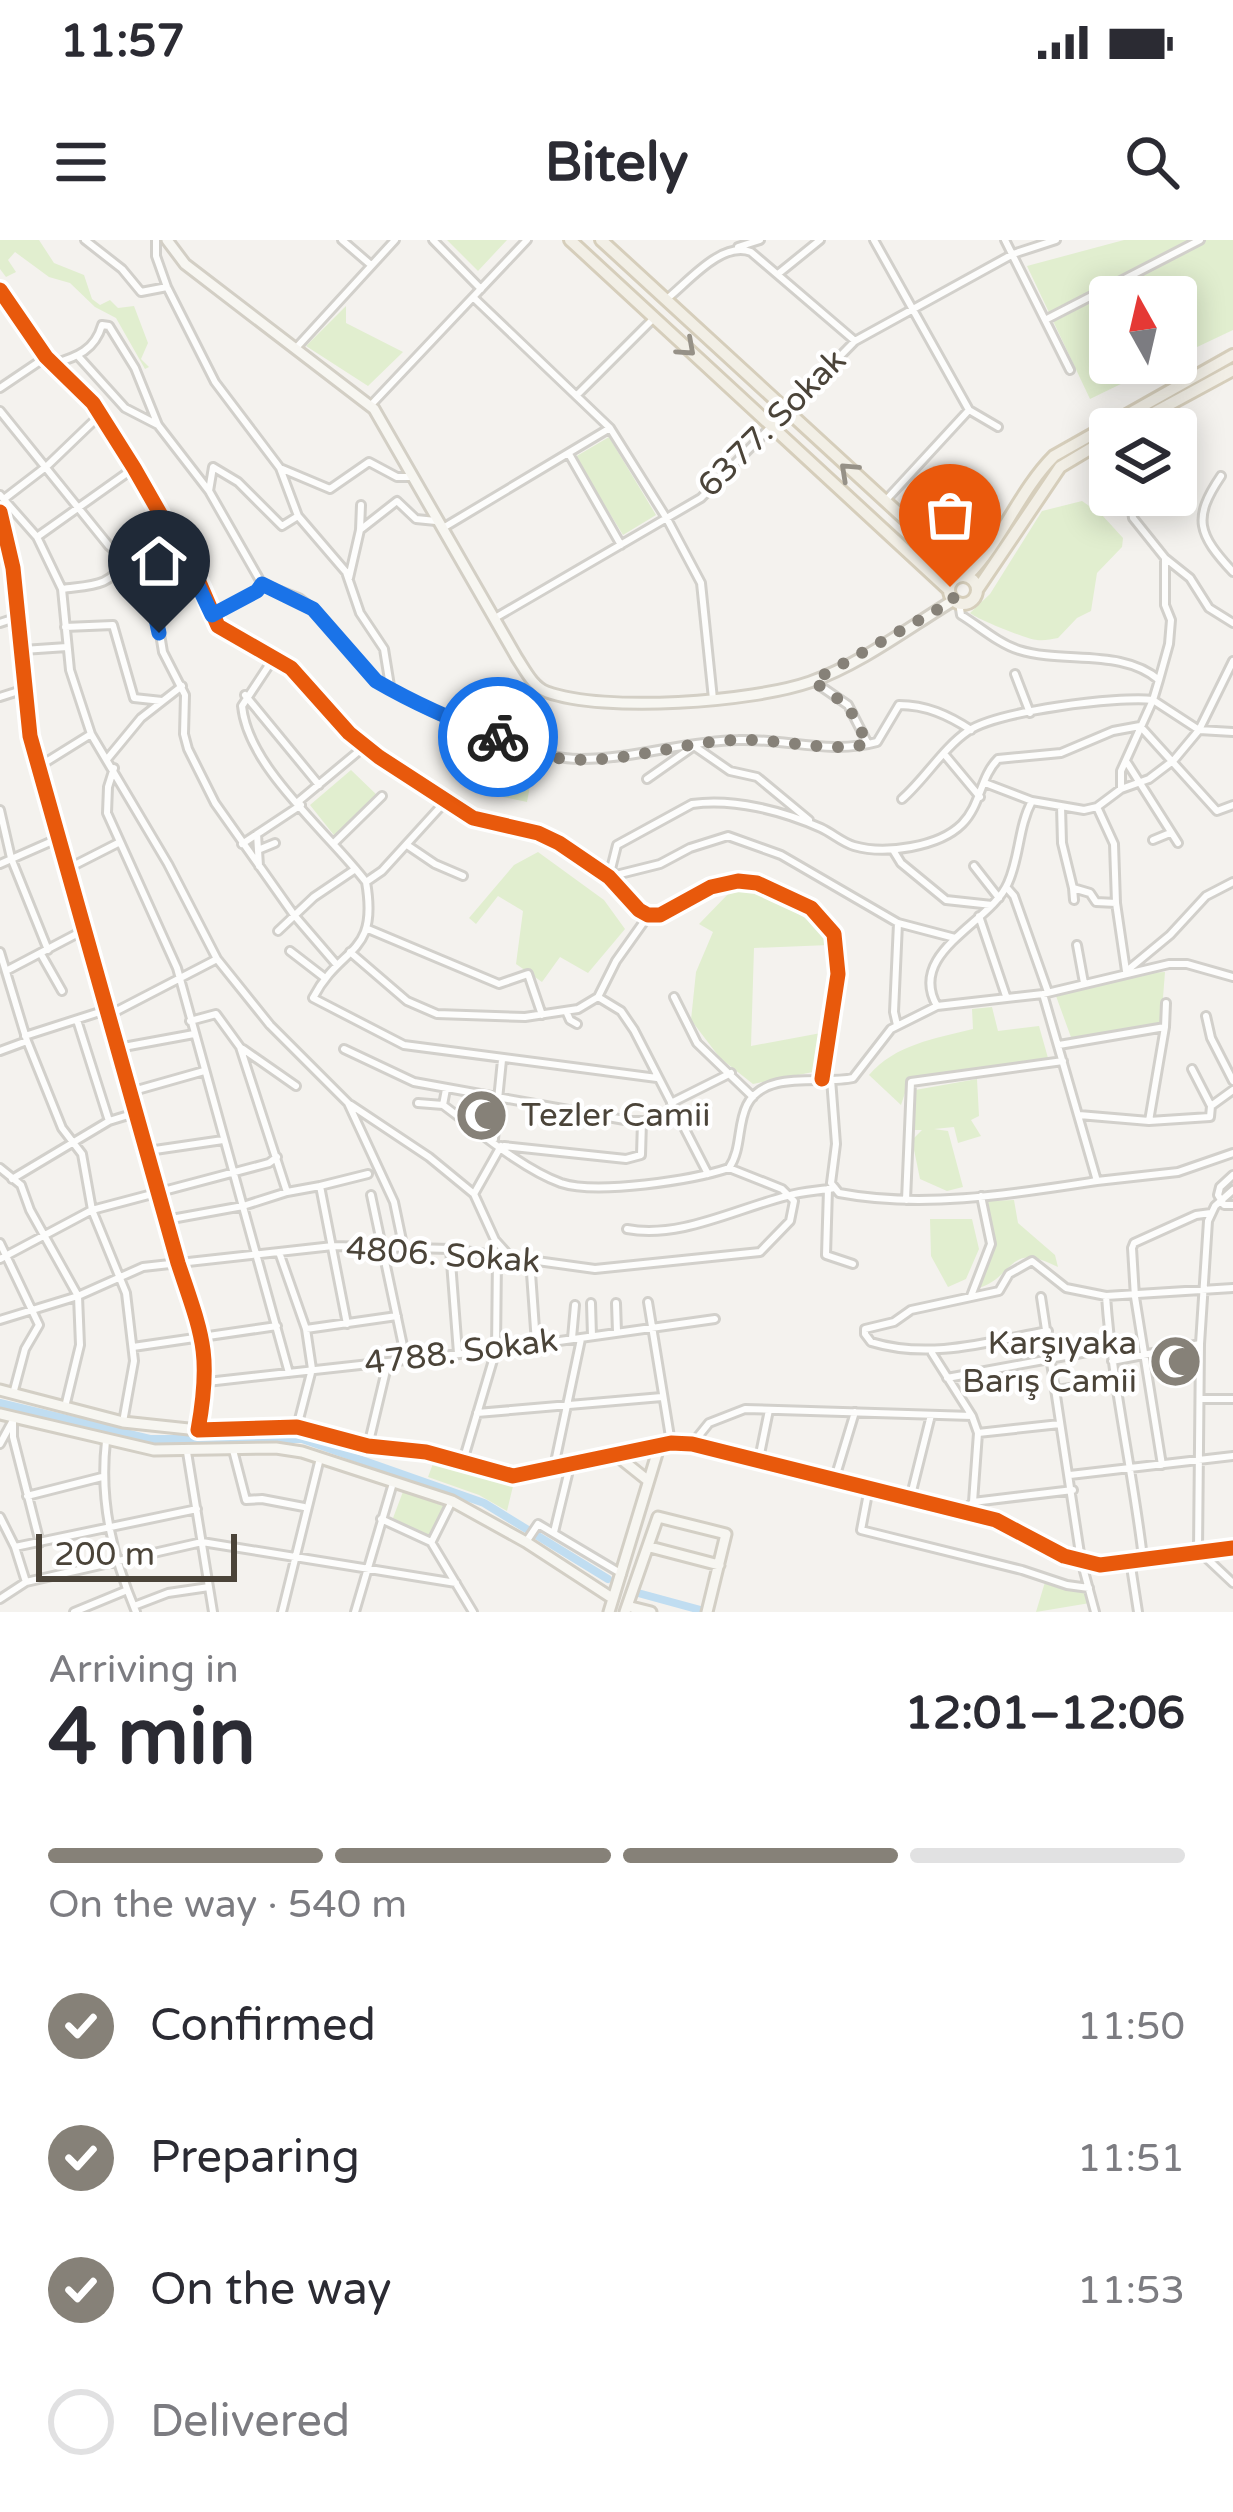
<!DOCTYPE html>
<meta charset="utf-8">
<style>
body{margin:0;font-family:"Varela Round",sans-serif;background:#f7f7f7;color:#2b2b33;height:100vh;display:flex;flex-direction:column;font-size:45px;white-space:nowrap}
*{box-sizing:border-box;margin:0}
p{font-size:39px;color:#7c7c81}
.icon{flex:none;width:66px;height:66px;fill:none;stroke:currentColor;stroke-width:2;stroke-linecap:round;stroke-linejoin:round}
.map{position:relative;height:1372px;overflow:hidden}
.panel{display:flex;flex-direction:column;background:#fff;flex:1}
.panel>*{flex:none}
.needle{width:78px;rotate:352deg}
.controls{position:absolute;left:1089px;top:36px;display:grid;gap:24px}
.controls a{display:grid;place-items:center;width:108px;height:108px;border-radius:12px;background:#fff;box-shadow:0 6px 30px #0003;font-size:60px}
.scale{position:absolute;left:36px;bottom:30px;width:201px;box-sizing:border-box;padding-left:12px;border:6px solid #4b4439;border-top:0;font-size:33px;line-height:42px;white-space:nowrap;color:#4b4439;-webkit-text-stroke:9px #fff;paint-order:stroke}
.pin{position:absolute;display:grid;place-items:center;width:102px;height:102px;color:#fff;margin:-123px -51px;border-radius:50% 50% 50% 0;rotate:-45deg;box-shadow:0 0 12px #0007}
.pin .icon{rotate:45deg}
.courier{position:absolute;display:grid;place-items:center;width:120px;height:120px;margin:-60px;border:9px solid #1a73e8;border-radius:50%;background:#fff;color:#222;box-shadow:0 3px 15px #0007}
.head em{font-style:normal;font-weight:700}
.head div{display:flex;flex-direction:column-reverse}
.head{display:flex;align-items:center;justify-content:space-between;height:204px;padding:0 48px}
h1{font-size:78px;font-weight:700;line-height:90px}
.bar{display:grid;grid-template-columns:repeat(4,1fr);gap:18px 12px;align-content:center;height:144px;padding:0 48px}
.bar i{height:15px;border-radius:9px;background:#e1e1e2}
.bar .selected{background:#868178}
.bar p{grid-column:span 4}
ol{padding:0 48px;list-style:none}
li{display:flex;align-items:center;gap:36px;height:132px}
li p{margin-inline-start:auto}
li .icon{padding:12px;border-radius:50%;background:#868178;color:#fff;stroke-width:4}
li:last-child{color:#7c7c81}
li i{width:66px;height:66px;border:6px solid #e1e1e2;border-radius:50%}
.status{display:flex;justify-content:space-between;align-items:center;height:84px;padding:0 60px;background:#fff;direction:ltr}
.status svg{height:33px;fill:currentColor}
header{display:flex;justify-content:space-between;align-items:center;height:156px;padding:0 48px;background:#fff;font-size:54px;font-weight:700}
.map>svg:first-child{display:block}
.green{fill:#e1eecf}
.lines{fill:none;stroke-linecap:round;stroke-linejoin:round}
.canal{stroke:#c0ddf1;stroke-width:8}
.street-casing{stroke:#d2d0cb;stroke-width:12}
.secondary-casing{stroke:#d3cfc5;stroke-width:15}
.primary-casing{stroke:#d6cebb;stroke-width:16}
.street{stroke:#fdfdfc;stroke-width:6}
.secondary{stroke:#f7f6f1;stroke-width:9}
.primary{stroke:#f2efe6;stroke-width:10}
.cycleway-casing{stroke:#fff;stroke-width:22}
.cycleway{stroke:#e8590c;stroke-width:15}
.oneway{stroke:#969187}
.done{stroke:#868178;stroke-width:12;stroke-dasharray:0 21.6}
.route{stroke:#1a73e8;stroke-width:15}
.labels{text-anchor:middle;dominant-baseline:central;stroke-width:9;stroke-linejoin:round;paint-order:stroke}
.street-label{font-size:33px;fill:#4b4439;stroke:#fff}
.poi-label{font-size:33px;fill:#4b4439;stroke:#fff;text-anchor:start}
</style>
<div class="status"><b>11:57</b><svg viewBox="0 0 49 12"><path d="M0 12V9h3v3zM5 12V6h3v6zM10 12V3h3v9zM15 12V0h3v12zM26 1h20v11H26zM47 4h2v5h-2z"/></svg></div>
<header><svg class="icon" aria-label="menu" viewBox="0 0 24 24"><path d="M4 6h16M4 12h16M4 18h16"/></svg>Bitely<svg class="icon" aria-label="search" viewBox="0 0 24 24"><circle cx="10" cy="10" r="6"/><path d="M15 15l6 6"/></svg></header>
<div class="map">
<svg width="1233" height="1372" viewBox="0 0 1233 1372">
<rect width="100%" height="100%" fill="#f4f2ee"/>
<path class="green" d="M0 0H39L54 23 84 35 92 59 100 65 110 60 118 68 134 66 148 103 141 119 149 127 145 129 116 78 95 67 70 43 49 37 15 12 8 20 16 32 6 37 0 29Z
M447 0H507L478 31Z
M1124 0H1233V90L1176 117V57H1110V123H1164L1090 159 1027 26Z
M346 66V83L403 112 368 146 306 106Z
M609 197 656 275 623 295 575 217Z
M1082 261 1102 275 1123 298 1122 307 1097 333 1091 371 1077 378 1058 398C1051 399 1044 401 1037 400 1028 400 975 378 970 373L990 354 1042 271Z
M462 507 533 530 527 562 475 551 460 525Z
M351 530 379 557 337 599 310 565Z
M538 612 604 660 625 689 588 733 560 717 542 742 516 724 523 671 498 656 476 684 469 678 514 625Z
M761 650 816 685 829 705 754 708 751 806 821 793 813 832 753 844 720 818 691 780 696 732 713 692 699 684 731 651Z
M1165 732 1161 783 1072 800 1056 756 1134 734Z
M992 767 998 791 1039 786 1048 818 910 838 901 865 869 835C896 804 934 799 973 789L972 769Z
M977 839 979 876 971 880 981 896 958 903 954 887 934 889 948 891 963 947 947 951 920 939 912 900 922 890H912L915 850Z
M1014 960 1018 983 1055 1015 1058 1027C1007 1001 1017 1035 979 1048L994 1010 988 961Z
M930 979H972L979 1009 966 1039 948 1047 931 1016Z
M434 1221 514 1242 507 1271 479 1255 428 1237Z
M404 1249 445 1267 429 1297 393 1278Z
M1045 1342 1087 1354 1090 1363 1036 1372Z"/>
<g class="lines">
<path class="canal" d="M0 1163 150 1199H302L484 1263 608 1339
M638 1353 708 1372"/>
<defs>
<path id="street" d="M85 0 122 29 141 52 167 47
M156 0V16L167 47 215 142 280 228 298 276 346 332 360 373 384 409 390 446
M342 0 371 25
M433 0 481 49
M874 0 969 170 886 260
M1005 0 1070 130
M738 7 760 0
M778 34 820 0
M0 50 46 117 93 163 134 228 199 342 218 386 291 428 349 493 379 517 473 578 538 593 559 603 609 637 639 670 648 675H660L711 647 738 641 757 643 811 668 834 694 838 734 822 839
M474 58 610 188 667 279 701 343 713 459
M668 58C690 40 722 1 751 12L855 101
M1047 79 1200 0
M296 108 395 0
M78 116 125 168 158 185
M53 124C77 117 95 110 102 85L109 86 135 128 158 185 209 251 262 344 299 358 313 369 375 441C421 468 527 520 581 519 634 519 685 501 738 500 785 498 830 515 877 502L899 465C926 465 948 475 971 490
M0 148 46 117
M577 155 654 78
M370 166 527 0
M969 170 998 187
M0 171 109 306 140 332 157 376 163 412 185 455 184 494 188 509 215 563 294 675 337 725
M569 214 621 305
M280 228 330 249 369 222 397 237H413
M1221 236C1192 279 1198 294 1233 332
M209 251 213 227 238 242 282 286 298 276
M0 255 37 297 62 349 70 430 91 494 168 624 217 719 270 785 348 863 394 962 403 1005
M1130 255 1133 278 1165 318V365L1171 380 1169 404 1159 440
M4 259 47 226 100 175
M443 288 610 188
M360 290 397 261 416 279 436 281
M37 297 134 228
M1165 318 1190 338 1209 368 1233 383
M349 338 360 290 361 265
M62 349C90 345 112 347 124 320
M150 356C163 336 156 316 175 297
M959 363 961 375C979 386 999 404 1019 410 1064 424 1122 408 1159 440L1153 460 1199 490 1233 492
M212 375 257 351 262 344
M495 378 701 258 855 101 1013 14 1056 0
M0 383 18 377
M65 387 113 385 134 458 162 461
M23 410 67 407
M275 416 242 466C248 528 328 592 366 642 379 717 341 704 313 758L404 805 657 838
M1015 434 1030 473
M813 441 848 465 868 504
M245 455 319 545
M0 457 25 449
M945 515 980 557
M108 518 141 478 182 446
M1126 521 1178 603
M38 527 91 494
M114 528 108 547 107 573 177 728 289 1133
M647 539 694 506 730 531 757 537 809 580
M985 543 1032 561
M902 559C925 539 943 508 968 491 998 471 1117 456 1153 460L1121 531V549
M299 561 365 506
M1061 566 1062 603 1073 648 1090 653 1096 662 1116 663
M1097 567 1114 604 1116 663 1126 731
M0 570 11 618 48 710
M257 594 259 626
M1153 600 1170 593
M242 604 301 565
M333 604 382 556
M407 605 435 624 463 636
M258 610 275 603
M893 610 901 623 946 660 992 665
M0 624 57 599
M974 626 999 658
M67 629 120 602
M612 636 660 624 690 608 728 596 781 615 898 683 955 698
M609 637 617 605 692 564C734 558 783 571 821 588 832 593 843 603 854 606 885 615 939 607 962 584 981 565 980 537 998 519L1061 513 1113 491 1140 486 1217 571 1233 565
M366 642 382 631 443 564
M1007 648 1014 656 1048 752
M1073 648 1074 660
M979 676 1006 756
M368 689 499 744 528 734 542 775
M278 691 314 657 354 630
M1077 705 1084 743
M290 711 325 738
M0 712 27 801 62 888 82 914 92 970 126 1053 134 1121 123 1182
M350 712 407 761 437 774 525 777 578 769 598 757 616 721 648 676
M41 714 62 751
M1129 729 1170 695 1206 656 1233 642
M6 731 84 690
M1043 754 1097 941 1178 932 1233 913
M598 757 621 771 634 790 708 934
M674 757 697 803 753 857
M937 766C906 712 991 683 1008 643 1020 617 1018 587 1032 561L1084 570 1097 567 1121 549 1149 539 1174 520 1199 490 1233 421
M566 771 570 780 577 784
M109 775 217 719
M1206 776 1211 798 1233 841
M77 780 109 881
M190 781 216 774 240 807 287 952 320 946 347 1084
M897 785 894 772 898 683
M25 796 106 770
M1059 805 1165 787
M118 808 194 794
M243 809 296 846
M344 809 414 842 630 881H660L678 876
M0 811 27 801
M1192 829 1211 866
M831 839 836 904 831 943 839 953C923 969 1013 954 1097 941
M446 849 443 865C477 890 522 929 561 943 597 955 693 940 729 928 742 909 737 885 747 865 765 829 823 845 853 838L891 789 937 766 1043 754 1169 724H1187L1233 737
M130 852 204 831
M418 863 443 865
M671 863 731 833
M351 865 429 917 474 954 495 1000 511 1018
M1079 875 1149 881 1210 877 1211 866 1233 850
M1149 881 1165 787 1166 763
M494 899 502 820
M504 906 626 919 641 915 642 881
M148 911 223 900
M0 928 21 945 30 970 78 1056 80 1105 65 1167
M1233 935 1220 947 1218 955 1224 965H1233
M12 939 109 881 135 873
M320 946 368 934
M828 949 826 1015 853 1024
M1233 950 1215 966 1208 981 1200 1104 1198 1310 1233 1343
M474 954 501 906
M371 955 406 1120
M906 960 911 842 1063 821
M166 980 243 966 287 952
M627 989C680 999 735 969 787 956 802 951 819 951 835 948
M0 1003 39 1085 25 1109 13 1154
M450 1009 458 1113
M280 1015 306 1089 312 1129 297 1187
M0 1019 92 970 269 923 277 917
M530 1019 536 1103
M971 1056 991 1004 981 956
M1106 1056C1112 1144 1133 1231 1143 1318
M1041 1057 1081 1320 1095 1372
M648 1062 671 1203
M591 1063 592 1096
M616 1063 617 1092
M0 1080 78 1056 143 1027 333 1006 450 1009 595 1029 760 1012 790 981 794 961 782 949 729 928
M306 1089 397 1076
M1048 1091C988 1102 930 1120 871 1102L865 1094V1089L894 1082 911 1070 999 1051 1009 1034 1032 1021 1066 1048 1106 1056 1233 1048
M572 1098 575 1065
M133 1107 277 1086
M932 1113 972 1176
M1112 1121 1200 1104
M947 1138 1109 1108
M207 1142 496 1110 715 1079
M1057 1150 1116 1141
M1200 1159H1233
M477 1173 662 1157
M13 1179V1197L40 1303
M978 1193 1060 1184
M106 1201C99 1262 113 1317 136 1372
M0 1204 12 1182
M692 1204 709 1183 745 1169 972 1176 978 1193 973 1262
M368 1206 388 1122
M659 1207 692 1204 996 1280 1064 1316 1100 1325 1233 1308
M233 1210 246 1260 262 1259 304 1267
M187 1212 213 1372
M759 1219 769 1170
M463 1221 496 1110 497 1017
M1162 1225 1135 1057 1132 1008 1134 1003 1196 975 1211 973
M554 1227 581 1099
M1070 1235 1233 1216
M835 1238 855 1172
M869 1248 861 1290 1022 1330 1067 1345 1089 1348
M27 1256 102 1237
M910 1259 931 1175
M963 1272 973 1262 1073 1250
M0 1277 15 1307 26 1342
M381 1279 431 1302 473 1372
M554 1292 570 1226
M432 1301 452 1261
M526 1302 538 1284 622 1334
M15 1307 197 1269
M1130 1320 1138 1372
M0 1359 26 1342 202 1302 456 1343
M134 1366 168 1353 209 1347
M74 1372 125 1351
M282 1372 320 1218
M355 1372 393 1243"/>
<path id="secondary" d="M167 0 185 24 374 169 517 418C525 430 533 447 547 452 605 473 752 462 810 442 861 424 908 388 954 360
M0 272 13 328 30 496 178 1023C202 1095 212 1113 198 1190L297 1187 368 1206 426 1212 513 1236 659 1207
M0 1150 123 1182 198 1190
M0 1174 154 1210 276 1208 302 1212 452 1261 526 1302 612 1358
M616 1215 646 1239
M650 1307 719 1325
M627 1366 651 1372
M609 1372 659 1207
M625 1372 658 1277 726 1294 707 1372"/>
<path id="primary" d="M570 0 949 350
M601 0 967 336C1002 301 1019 251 1054 216L1233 115
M1124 189 1233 130
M949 350a14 14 0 1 1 28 0a14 14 0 1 1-28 0Z
M977 350 1060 227 1110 197"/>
</defs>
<use href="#street" class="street-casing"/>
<use href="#secondary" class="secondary-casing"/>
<use href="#primary" class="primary-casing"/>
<use href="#street" class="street"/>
<use href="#secondary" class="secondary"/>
<use href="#primary" class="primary"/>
<defs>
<path id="cycleway" d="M0 50 46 117 93 163 134 228 199 342 218 386 291 428 349 493 379 517 473 578 538 593 559 603 609 637 639 670 648 675H660L711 647 738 641 757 643 811 668 834 694 838 734 822 839
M0 272 13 328 30 496 178 1023C202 1095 212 1113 198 1190L297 1187 368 1206 426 1212 513 1236 671 1203 692 1204 996 1280 1064 1316 1100 1325 1233 1308"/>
</defs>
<use href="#cycleway" class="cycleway-casing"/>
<use href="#cycleway" class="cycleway"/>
</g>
<defs><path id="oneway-chevron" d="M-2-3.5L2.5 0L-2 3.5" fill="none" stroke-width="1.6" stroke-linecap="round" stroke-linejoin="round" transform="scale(3)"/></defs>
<g class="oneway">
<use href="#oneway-chevron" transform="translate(687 108) rotate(42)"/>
<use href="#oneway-chevron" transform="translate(848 231) rotate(-137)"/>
</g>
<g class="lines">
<path class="done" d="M498 497C515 503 532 513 551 517 614 528 675 502 737 500 781 498 824 513 868 504L848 466 813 441 954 360 950 347"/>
<path class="route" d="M159 393 151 356C163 336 156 315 175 297L212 375 257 351 262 344 313 369 376 441C414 463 454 481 498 497"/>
</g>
<defs>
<symbol id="mosque-disc" viewBox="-11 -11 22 22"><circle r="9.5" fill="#868178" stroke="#fff"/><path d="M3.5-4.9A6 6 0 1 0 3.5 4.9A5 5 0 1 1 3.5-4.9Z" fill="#fff"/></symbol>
</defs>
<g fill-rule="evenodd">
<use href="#mosque-disc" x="452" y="846" width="59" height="59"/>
<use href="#mosque-disc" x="1146" y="1092" width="59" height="59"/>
</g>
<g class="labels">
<g class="street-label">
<text transform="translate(772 183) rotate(-45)">6377. Sokak</text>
<text transform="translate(443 1015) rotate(4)">4806. Sokak</text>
<text transform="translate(461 1112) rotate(-7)">4788. Sokak</text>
</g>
<g class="poi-label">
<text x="521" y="875">Tezler Camii</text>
<text x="1137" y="1103" text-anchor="end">Karşıyaka<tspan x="1137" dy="38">Barış Camii</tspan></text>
</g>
</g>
</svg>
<div class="controls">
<a><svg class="needle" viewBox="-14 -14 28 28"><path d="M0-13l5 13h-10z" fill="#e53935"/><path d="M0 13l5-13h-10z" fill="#7c7c81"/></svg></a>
<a><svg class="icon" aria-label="layers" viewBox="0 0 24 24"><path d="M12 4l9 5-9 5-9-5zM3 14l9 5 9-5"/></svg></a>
</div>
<div class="scale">200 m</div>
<div class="pin" style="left:950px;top:347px;background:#ea580c"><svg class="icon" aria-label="bag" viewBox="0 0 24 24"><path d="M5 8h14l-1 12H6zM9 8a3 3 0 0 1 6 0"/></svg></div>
<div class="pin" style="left:159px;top:393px;background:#1f2937"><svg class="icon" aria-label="home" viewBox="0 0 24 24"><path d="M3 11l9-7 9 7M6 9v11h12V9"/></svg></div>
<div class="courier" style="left:498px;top:497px"><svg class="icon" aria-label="bike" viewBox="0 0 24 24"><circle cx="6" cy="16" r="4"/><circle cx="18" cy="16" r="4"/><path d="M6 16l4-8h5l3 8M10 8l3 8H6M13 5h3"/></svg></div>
</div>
<section class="panel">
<div class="head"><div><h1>4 min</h1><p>Arriving in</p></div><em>12:01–12:06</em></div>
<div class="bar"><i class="selected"></i><i class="selected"></i><i class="selected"></i><i></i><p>On the way · 540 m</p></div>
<ol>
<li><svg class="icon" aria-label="check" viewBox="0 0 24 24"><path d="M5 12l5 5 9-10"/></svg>Confirmed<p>11:50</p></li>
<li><svg class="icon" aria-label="check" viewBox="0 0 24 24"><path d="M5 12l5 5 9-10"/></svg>Preparing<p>11:51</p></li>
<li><svg class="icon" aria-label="check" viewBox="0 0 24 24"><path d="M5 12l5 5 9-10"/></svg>On the way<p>11:53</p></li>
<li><i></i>Delivered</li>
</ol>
</section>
